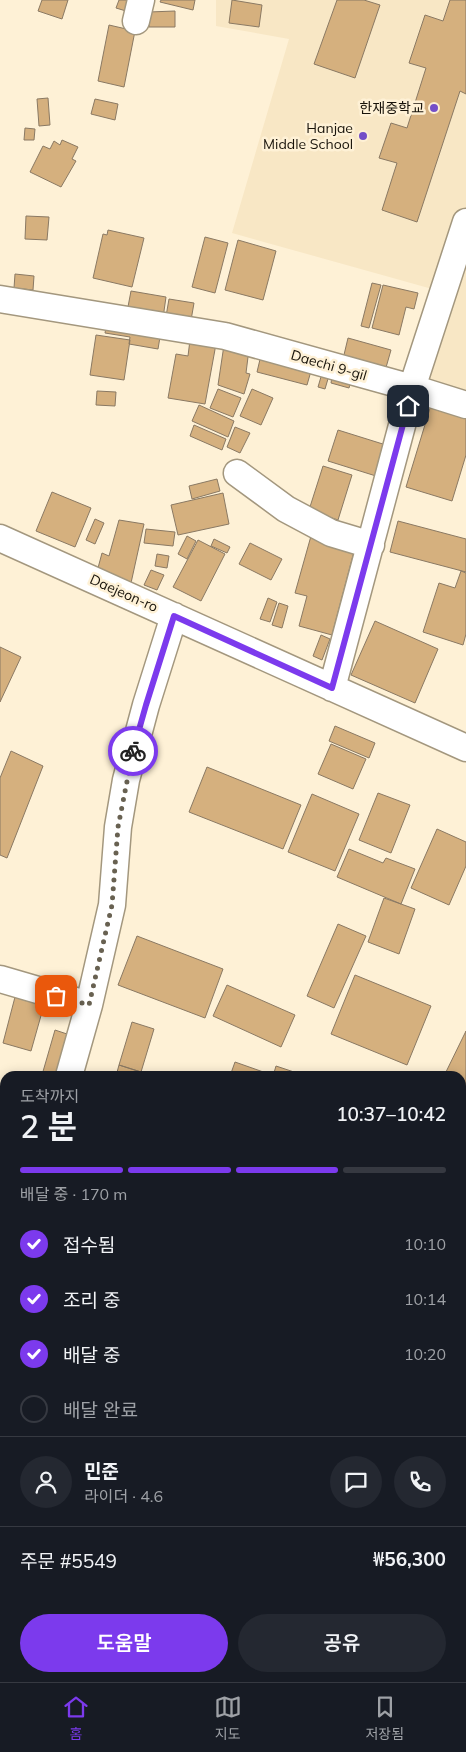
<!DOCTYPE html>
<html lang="ko">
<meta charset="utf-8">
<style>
body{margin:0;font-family:Mulish,"Noto Sans KR",sans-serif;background:#242831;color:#f1f3f6;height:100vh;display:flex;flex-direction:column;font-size:19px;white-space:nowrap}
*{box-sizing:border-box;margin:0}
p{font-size:16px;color:#9ea1a6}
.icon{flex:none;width:28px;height:28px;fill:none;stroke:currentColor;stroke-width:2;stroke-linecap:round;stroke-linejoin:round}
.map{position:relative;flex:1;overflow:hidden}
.sheet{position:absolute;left:0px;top:1071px;width:466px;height:611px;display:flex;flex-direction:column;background:#171b24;border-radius:15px 15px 0 0;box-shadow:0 2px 12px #0003}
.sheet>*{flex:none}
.pin{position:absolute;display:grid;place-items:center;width:42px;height:42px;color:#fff;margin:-21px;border-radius:10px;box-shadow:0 2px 8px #0006}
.courier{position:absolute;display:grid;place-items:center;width:50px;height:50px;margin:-25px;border:4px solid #7c3aed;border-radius:50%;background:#fff;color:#222;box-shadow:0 1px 6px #0007}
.summary em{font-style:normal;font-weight:600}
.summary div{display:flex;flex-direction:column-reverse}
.summary{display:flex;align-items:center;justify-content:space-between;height:85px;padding:0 20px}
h1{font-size:32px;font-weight:600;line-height:38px}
.bar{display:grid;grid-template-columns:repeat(4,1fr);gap:8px 5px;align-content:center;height:60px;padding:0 20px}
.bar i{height:6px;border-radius:4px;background:#363941}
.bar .current{background:#7c3aed}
.bar p{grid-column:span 4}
.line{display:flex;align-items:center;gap:12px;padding:0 20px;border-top:1px solid #363941}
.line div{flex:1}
.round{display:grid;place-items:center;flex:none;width:52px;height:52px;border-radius:26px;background:#242831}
ol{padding:0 20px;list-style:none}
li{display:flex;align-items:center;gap:15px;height:55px}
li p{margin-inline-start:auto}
li .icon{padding:5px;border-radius:50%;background:#7c3aed;color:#fff;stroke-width:4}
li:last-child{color:#9ea1a6}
li i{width:28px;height:28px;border:2px solid #363941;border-radius:50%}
.action{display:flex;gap:10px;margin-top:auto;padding:10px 20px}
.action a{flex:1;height:58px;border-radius:30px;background:#7c3aed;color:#fff;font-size:20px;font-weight:600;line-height:58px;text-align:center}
.action a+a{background:#242831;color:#f1f3f6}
.tab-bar{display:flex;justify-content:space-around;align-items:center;height:70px;border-top:1px solid #363941;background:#171b24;font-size:14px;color:#9ea1a6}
.tab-bar a{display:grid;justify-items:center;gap:2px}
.tab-bar .current{color:#7c3aed}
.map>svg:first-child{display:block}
.built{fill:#f8e7c5}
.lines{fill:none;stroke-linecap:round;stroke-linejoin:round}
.stream{stroke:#a8cbfc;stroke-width:7}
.building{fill:#d5b07e;stroke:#8a7963}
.minor-casing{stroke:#a3977e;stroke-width:29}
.minor{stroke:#fff;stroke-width:26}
.done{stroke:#686151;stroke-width:5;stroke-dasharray:0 9}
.route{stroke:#7c3aed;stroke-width:6}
.poi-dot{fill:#744fc8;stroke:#fef1d6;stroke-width:2}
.labels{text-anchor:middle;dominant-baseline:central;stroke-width:5;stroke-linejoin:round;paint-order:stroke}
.poi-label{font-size:14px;fill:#18130a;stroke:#fef1d6;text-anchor:end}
.street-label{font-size:14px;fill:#18130a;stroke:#fef1d6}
</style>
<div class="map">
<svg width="466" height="1682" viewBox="0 0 466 1682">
<rect width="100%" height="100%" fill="#fef1d6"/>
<path class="built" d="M216 0H466V393L424 380 450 294 232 233 289 39 216 26Z
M461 1317H466V1682H15L16 1678H461Z"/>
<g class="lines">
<path class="stream" d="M461 1260 466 1259
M0 1332H5"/>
</g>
<path class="building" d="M42 0H68L62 19 38 11Z
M119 0H129L126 11 116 8Z
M161 0H195L193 10 160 2Z
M232 0 262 5 259 27 229 23Z
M337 0H364L380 5 355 78 314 64Z
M450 0H466V94L460 91 417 222 382 210 397 163 379 158 391 123 407 128 426 68 409 63 425 15 443 21Z
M175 11V27H149V12Z
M109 25 135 31 124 87 98 81Z
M48 98 50 125 39 126 37 99Z
M95 99 118 104 115 120 91 114Z
M25 128 35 129 34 140H24Z
M62 140 78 147 72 159 76 161 61 187 30 172 43 146 50 149 54 141 60 145Z
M26 216 49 217 47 240 25 239Z
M108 230 144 238 132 287 93 278 103 234 107 235Z
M205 237 228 243 215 293 192 287Z
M238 240 276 251 263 300 225 290Z
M15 274 34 276 33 290 14 288Z
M372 283 381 285 369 328 361 326Z
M383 285 418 293 414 309 406 307 399 335 372 328Z
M131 291 166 297 163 318 127 312Z
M169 299 194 303 190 326 165 322Z
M107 322 161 331 158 349 129 344 130 337 105 333Z
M96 335 130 340 124 380 90 375Z
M348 338 391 350 385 371 343 359Z
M190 340 216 344 205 404 168 398 176 354 188 356Z
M224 345 249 349 246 373 250 374 244 394 218 385Z
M262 351 313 364 307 385 257 372Z
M323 370 330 372 325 389 318 387Z
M333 372 352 377 349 388 331 383Z
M218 389 241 398 233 417 210 408Z
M252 389 273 398 261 425 240 416Z
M97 391 116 392 115 406 96 405Z
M199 405 234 421 228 437 192 421Z
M431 405 466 416V455L452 501 406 487Z
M194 425 226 439 222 450 190 436Z
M235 427 250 433 240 453 227 447Z
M338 430 386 445 376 476 328 461Z
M323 466 352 475 338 520 309 510Z
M217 479 220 491 192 499 189 486Z
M52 492 91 508 75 547 36 531Z
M223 493 229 524 178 535 171 505Z
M95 519 104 523 95 544 86 540Z
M119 520 144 524 131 583 98 568 102 553 109 556Z
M398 521 466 539V572L390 552Z
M146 529 175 532 173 546 144 543Z
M187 536 196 541 187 559 178 554Z
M311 536 355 548 332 635 299 626 307 596 295 593Z
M214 539 230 547 227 553 211 546Z
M198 540 225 554 201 601 173 587Z
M250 543 282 559 271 580 239 564Z
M157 554 169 556 167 568 155 566Z
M151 570 164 575 157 590 144 585Z
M461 571 466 573V634L463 645 423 632 439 583 455 588Z
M268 598 277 602 270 622 260 619Z
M279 603 288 606 282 628 272 625Z
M375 621 438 649 415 703 351 675Z
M321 635 330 639 322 660 313 656Z
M0 647 21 657 0 702Z
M335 726 375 743 369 758 329 741Z
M331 744 366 759 353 789 318 774Z
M11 751 43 766 7 858 0 855V778Z
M207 767 301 805 283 849 189 812Z
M378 793 410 805 391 853 359 840Z
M312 794 359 814 335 871 288 852Z
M437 829 466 842V866L449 905 411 888Z
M349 849 383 863 386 858 415 869 401 904 337 877Z
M384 898 415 909 399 954 368 942Z
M338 924 366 936 334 1008 307 996Z
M137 936 223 969 205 1018 118 985Z
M355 975 431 1006 407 1065 331 1034Z
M227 985 295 1015 281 1047 213 1016Z
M15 997 44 1005 31 1051 3 1043Z
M132 1022 154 1029 141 1072 119 1065Z
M55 1030 76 1037 63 1076 42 1075Z
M466 1031V1098L461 1096V1076H444Z
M235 1062 269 1074 268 1076H230Z
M119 1065 141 1072 140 1076H116Z
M276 1066 306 1076H273Z"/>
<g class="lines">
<defs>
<path id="minor" d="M136 21 141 0
M466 222 412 388 466 405
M0 299 225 336 412 388 332 688
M237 473 286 509 331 533 371 545
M0 538 466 748
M0 979 89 1005 69 1076
M89 1005 112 905 118 827 126 780 146 705 174 616
M461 1186 466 1185
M0 1247H5
M461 1309H466
M0 1386H5
M0 1518 4 1519 5 1522
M0 1565 5 1547"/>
</defs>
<use href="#minor" class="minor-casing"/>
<use href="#minor" class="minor"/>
</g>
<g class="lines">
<path class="done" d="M56 996 89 1005 112 905 118 827 133 751"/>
<path class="route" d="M133 751 146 705 174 616 332 688 408 406"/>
</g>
<g class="poi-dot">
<circle cx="434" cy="108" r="5"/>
<circle cx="363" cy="136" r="5"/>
</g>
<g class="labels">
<g class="poi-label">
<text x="424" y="108">한재중학교</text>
<text x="353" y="128">Hanjae<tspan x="353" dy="16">Middle School</tspan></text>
</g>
<g class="street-label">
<text transform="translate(329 365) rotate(16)">Daechi 9-gil</text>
<text transform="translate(124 593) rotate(24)">Daejeon-ro</text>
</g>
</g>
</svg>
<div class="pin" style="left:56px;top:996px;background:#ea580c"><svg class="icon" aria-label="bag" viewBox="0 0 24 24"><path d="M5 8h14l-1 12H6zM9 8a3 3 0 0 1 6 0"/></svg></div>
<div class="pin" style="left:408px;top:406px;background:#1f2937"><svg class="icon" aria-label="home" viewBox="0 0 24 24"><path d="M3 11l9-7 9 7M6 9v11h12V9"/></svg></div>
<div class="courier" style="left:133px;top:751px"><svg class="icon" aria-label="bike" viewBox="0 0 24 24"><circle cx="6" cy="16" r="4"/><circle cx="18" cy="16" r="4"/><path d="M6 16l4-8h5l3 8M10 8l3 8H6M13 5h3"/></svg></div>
<section class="sheet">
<div class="summary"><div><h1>2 분</h1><p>도착까지</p></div><em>10:37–10:42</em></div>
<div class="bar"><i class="current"></i><i class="current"></i><i class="current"></i><i></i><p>배달 중 · 170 m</p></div>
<ol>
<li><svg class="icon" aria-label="check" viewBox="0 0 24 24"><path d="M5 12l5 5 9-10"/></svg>접수됨<p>10:10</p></li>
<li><svg class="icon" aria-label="check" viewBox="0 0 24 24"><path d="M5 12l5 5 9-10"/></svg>조리 중<p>10:14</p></li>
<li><svg class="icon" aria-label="check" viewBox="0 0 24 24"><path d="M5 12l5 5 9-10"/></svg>배달 중<p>10:20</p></li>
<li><i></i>배달 완료</li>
</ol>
<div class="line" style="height:90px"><a class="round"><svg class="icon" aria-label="person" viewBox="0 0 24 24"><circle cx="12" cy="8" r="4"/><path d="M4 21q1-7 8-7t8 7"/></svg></a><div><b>민준</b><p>라이더 · 4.6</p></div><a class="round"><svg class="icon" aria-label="chat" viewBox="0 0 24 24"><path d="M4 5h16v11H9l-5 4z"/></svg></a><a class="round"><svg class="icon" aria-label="phone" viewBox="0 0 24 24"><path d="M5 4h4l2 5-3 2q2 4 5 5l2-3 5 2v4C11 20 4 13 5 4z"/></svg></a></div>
<div class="line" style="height:65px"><div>주문 #5549</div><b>₩56,300</b></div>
<div class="action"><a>도움말</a><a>공유</a></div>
</section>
</div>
<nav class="tab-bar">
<a class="current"><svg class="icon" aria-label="home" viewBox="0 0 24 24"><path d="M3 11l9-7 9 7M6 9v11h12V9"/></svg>홈</a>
<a><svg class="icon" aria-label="map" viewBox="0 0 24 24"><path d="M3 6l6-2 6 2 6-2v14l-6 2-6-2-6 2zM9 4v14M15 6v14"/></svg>지도</a>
<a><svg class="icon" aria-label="saved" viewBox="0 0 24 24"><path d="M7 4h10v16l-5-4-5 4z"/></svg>저장됨</a>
</nav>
